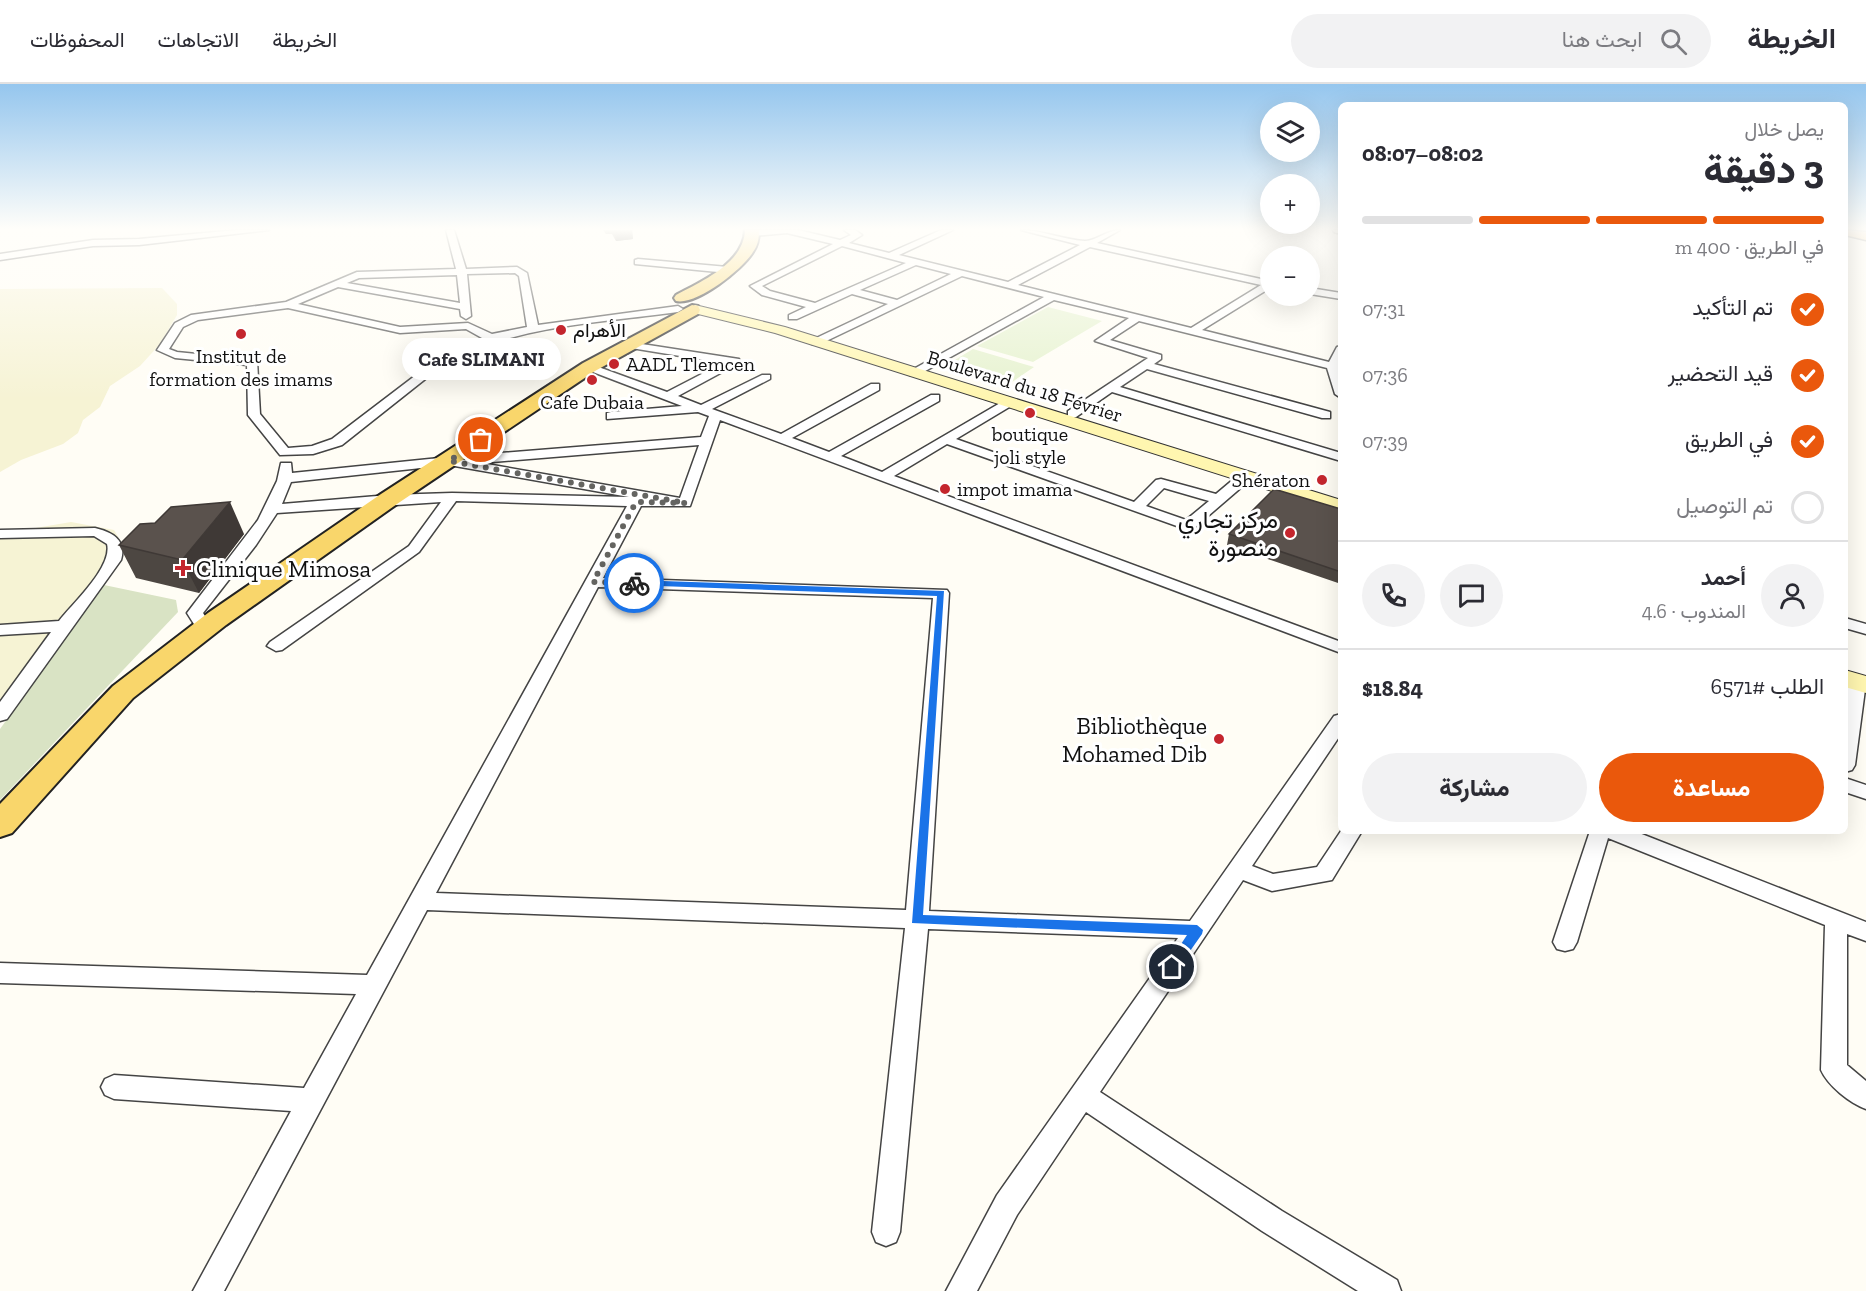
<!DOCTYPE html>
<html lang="ar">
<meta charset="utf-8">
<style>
body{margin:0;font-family:"Zilla Slab",Vazirmatn,serif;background:#f2f2f3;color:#2b2b33;direction:rtl;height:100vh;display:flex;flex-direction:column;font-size:22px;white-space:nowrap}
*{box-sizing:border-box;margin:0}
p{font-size:20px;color:#7c7c81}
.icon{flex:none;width:33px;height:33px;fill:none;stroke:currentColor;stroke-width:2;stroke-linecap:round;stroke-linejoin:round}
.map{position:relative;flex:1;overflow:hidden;direction:ltr}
.panel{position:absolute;left:1338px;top:18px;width:510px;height:732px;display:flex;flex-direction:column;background:#fff;border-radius:9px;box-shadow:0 6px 24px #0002;direction:rtl}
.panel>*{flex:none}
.fabs{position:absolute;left:1260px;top:18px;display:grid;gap:12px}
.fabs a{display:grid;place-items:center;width:60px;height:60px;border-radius:50%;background:#fff;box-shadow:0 6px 24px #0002;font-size:30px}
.pin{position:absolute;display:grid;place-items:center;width:51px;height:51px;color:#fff;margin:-26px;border:3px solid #fff;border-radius:50%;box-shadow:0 2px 6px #0007}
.courier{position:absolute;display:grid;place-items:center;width:60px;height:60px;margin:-30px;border:4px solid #1a73e8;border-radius:50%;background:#fff;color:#222;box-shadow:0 2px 8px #0007}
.bubble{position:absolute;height:42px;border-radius:21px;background:#fff;box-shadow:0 6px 24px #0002;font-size:20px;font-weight:800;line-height:42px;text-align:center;direction:rtl}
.head em{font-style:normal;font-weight:800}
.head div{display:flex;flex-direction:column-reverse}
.head{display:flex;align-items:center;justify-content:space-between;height:102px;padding:0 24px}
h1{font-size:39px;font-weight:800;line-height:45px}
.bar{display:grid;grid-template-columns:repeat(4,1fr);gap:9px 6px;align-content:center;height:72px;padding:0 24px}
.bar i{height:8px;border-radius:4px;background:#e1e1e2}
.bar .active{background:#ea580c}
.bar p{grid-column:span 4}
.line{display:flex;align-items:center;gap:15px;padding:0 24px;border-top:2px solid #e1e1e2}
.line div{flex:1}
.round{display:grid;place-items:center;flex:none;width:63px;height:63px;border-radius:32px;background:#f2f2f3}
ol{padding:0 24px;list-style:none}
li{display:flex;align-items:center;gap:18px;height:66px}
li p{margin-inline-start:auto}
li .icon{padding:6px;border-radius:50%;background:#ea580c;color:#fff;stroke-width:4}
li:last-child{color:#7c7c81}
li i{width:33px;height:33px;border:3px solid #e1e1e2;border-radius:50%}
.cta{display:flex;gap:12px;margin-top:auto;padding:12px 24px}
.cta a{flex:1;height:69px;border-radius:36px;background:#ea580c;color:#fff;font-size:24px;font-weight:800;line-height:69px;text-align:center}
.cta a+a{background:#f2f2f3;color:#2b2b33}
header{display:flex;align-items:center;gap:36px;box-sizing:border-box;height:84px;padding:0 30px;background:#fff;border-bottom:2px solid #e1e1e2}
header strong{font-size:28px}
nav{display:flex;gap:33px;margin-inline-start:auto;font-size:21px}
.search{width:420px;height:54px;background:#f2f2f3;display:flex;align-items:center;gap:15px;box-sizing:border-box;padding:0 21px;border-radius:33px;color:#7c7c81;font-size:22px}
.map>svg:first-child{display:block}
.farmland{fill:#f6f3d4}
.cemetery{fill:#d9e3c4}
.pitch{fill:#e6f2cf}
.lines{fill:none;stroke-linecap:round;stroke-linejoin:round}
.minor-casing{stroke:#444;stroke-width:3}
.secondary-casing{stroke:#333;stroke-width:2}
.primary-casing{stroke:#222;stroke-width:4}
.trunk-casing{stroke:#222;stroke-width:3}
.minor{fill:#fff;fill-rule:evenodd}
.secondary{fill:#fff6b0;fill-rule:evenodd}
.primary{fill:#f9d66b;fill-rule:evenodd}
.trunk{fill:#f7bc64;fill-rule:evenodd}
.wall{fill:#4d4742}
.shaded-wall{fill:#3f3936}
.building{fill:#5a524d;stroke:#3f3936;stroke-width:1.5}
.route{fill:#1a73e8}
.done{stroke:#646461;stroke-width:6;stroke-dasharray:0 10.8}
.poi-dot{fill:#c4262e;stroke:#fff;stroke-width:2}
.labels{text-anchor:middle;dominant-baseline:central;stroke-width:6;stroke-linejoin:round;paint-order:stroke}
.far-poi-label{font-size:20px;fill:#111;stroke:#fff;text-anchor:start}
.far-street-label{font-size:20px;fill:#111;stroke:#fff}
.poi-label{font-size:24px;fill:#111;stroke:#fff;text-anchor:end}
</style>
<header>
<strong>الخريطة</strong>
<div class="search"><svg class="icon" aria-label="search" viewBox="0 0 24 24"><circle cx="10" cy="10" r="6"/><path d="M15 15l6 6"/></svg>ابحث هنا</div>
<nav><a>الخريطة</a><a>الاتجاهات</a><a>المحفوظات</a></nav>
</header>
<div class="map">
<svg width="1866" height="1207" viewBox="0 0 1866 1207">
<rect width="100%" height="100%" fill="#fffdf5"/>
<path class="farmland" d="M162 204 177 220V231L160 260 140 282 110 302 100 323 83 336 78 349 63 360 21 376 0 388V205Z
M71 438 114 446 123 461 0 623V450Z"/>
<path class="cemetery" d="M104 501 176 516 178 528 0 716V645Z"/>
<path class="pitch" d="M1048 223 1102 237 1033 278 977 262Z
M973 265 1034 283 1012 298 950 279Z"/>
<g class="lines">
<defs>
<path id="minor" d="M237 146H269L139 161 93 162 0 176V170L93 156 139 155Z
M446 146H454L466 185 517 183 527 189 538 241 678 222 683 225 678 228C606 238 530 241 463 270H543L549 273 543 276 448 277 342 361 313 370 280 371 248 331 247 281 175 274 157 266 175 239 191 231 286 218 357 188 456 185ZM515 189 519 192 527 243 492 250 468 239 400 243 298 220 338 203 460 225 461 232 466 235 471 232 467 190ZM457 191 460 219 347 199 359 194ZM288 224 400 249 466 245 482 254 441 272 332 355 312 362 288 364 260 330 257 276 177 268 169 265 183 243 198 236Z
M756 146H798L840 156 851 151 844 146H855L862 151 849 159 889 169 941 146H953L899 171 1008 198 1080 161 1021 146C1043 146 1063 156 1085 157 1096 157 1107 146 1120 146L1097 159 1270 197V204L1202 246 1329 278 1337 263 1341 262V276L1338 282 1341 292V314L1335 310 1327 284 1139 237 1110 256 1161 271V275L1154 280 1330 328V334H1322L1147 285 1120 303 1341 369V377L1112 308 1076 333H1068V327L1148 274 1095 257 1129 234 1054 216 918 291H910V287L1044 213 962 192 820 260H812V256L888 220 852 210 797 235H789V231L806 223 762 211 750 202 833 160 787 149 753 152 749 149ZM842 162 906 179 815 219 770 207 762 202ZM1090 163 1261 201 1191 244 1018 201ZM916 181 951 190 897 216 860 206Z
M1333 146H1341V150L1334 148Z
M638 175 728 183 733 186 728 189 635 180V176Z
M1310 204 1341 209V215L1310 210Z
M629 258 739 275V279L678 312 701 321 762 291H770V295L712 325 781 350 871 300H879V306L792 354 829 368 931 311H939V317L841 372 882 388 1007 315 1013 319 1011 322 956 355 1134 418 1156 396 1161 395 1216 410 1241 389H1251V395L1193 445 1188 446 947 360 894 392 1341 558V569L720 336 690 422H641L603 494 947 506 949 509 929 827 1190 837 1334 632 1341 630V650L1252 782 1273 790 1317 783 1341 747H1362L1332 796 1272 807 1243 796 1100 1008 1282 1127 1397 1196 1401 1207H1358L1262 1147 1086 1028 1017 1131 977 1207H946L997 1111 1178 854 928 845 900 1148 896 1158 886 1162 876 1158 872 1148 905 844 427 826 224 1207H193L291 1027 114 1015 105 1011 101 1003 105 995 114 991 304 1004 356 910 0 899V879L367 891 627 422 456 417 419 468 282 566 276 567 267 562 270 558 409 462 441 418 277 429 256 461 203 529 213 544 211 548H199L187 529 258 436 277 397 281 379H291L292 389 449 373 471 377V372L476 371 701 353 709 332 698 328 607 335V329L611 328 682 322 585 285V281H593L667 308 723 279 625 263 623 261ZM699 361 680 414 481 379ZM449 381 629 413 452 409 389 411 282 420 291 398ZM1164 404 1209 417 1186 436 1146 422ZM598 503 933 514 906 826 436 809Z
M95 444C112 448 127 456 121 476L7 635 0 637V618L51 548 0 551V541L59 537C72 520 113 483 107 460L94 452 0 454V446Z
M1845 534 1866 540V550L1845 544Z
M1857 592 1866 598 1855 681 1852 686 1845 688V618L1848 598Z
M1845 694 1866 701V715L1845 708Z
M1590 747H1634L1866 838V857L1847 850V981L1866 997V1025C1850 1019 1828 1002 1821 986L1825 841 1608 754 1577 858 1573 865 1565 867 1557 865 1553 858Z"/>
<path id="secondary" d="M695 221 785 243 1341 416V429L775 249 690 228 688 225Z
M1845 586 1866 592V609L1845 603Z"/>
<path id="primary" d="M745 146H759C759 155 758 161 753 168 743 185 696 222 676 217L674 214 676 211C702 197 744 179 745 146Z
M692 221 698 222 700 226 698 230 595 287 397 420 226 541 133 614 12 749 0 753V720L113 602 208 529 381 410 583 279Z"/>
<path id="trunk" d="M1845 146 1866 148V156L1845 151Z"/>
</defs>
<use href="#minor" class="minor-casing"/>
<use href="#secondary" class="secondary-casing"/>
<use href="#primary" class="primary-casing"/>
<use href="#trunk" class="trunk-casing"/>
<use href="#minor" class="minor"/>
<use href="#secondary" class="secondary"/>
<use href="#primary" class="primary"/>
<use href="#trunk" class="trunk"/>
</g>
<path class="wall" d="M603 146H632L633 155 616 157 612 150H606Z
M1341 425V500L1227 461 1229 450Z
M244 450 199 509 136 494 119 461Z"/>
<path class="shaded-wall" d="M605 146H611L612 150H606Z
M614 146H632L633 155 616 157Z
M230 418 244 450 199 509 182 476Z"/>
<path class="building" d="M1274 405 1341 425V488L1229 450Z
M230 418 182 476 119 461 140 440 155 439 171 423Z"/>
<linearGradient id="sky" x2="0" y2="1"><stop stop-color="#95c6ee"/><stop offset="0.46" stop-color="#fffefa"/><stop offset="1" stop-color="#fffefa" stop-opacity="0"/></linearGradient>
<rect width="1866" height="315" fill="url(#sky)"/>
<path class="route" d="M634 496 944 507 923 831 1197 841 1203 846 1202 850 1176 887 1172 888 1166 883 1187 851 912 839 937 512 631 501Z"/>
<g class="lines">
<path class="done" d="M481 356 449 377 686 419 636 418 593 498 634 499"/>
</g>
<g class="poi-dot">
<circle cx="561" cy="246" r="6"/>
<circle cx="241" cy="250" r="6"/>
<circle cx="614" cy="280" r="6"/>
<circle cx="592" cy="296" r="6"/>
<circle cx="1030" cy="329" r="6"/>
<circle cx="1322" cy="396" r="6"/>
<circle cx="945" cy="405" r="6"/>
<circle cx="1290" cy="449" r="6"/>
<path d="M180 475h6v6h6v6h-6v6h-6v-6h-6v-6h6z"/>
<circle cx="1219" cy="655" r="6"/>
</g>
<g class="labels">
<g class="far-poi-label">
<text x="573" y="246">الأهرام</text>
<text x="241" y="272" text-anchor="middle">Institut de<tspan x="241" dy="23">formation des imams</tspan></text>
<text x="626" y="280">AADL Tlemcen</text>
<text x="592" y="318" text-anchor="middle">Cafe Dubaia</text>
<text x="1030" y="350" text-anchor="middle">boutique<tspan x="1030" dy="23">joli style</tspan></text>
<text x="1310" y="396" text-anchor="end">Shératon</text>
<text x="957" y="405">impot imama</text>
</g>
<g class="far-street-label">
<text transform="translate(1025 302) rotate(17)">Boulevard du 18 Février</text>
</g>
<g class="poi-label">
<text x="1278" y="435">مركز تجاري<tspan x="1278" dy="28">منصورة</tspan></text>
<text x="196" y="484" text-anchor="start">Clinique Mimosa</text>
<text x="1207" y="641">Bibliothèque<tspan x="1207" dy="28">Mohamed Dib</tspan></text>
</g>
</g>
</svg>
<div class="fabs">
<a><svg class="icon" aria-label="layers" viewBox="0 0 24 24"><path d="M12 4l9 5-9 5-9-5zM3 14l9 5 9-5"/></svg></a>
<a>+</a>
<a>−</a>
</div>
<div class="pin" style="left:481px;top:356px;background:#ea580c"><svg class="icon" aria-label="bag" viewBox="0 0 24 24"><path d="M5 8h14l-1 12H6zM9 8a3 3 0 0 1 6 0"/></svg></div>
<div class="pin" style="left:1172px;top:883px;background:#1f2937"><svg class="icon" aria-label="home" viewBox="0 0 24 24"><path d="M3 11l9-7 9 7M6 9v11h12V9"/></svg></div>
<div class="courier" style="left:634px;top:499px"><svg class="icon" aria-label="bike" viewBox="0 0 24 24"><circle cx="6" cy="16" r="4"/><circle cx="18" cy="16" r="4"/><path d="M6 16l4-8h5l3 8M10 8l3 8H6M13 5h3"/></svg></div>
<div class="bubble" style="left:402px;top:254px;width:159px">Cafe SLIMANI</div>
<section class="panel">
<div class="head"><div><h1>3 دقيقة</h1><p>يصل خلال</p></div><em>08:02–08:07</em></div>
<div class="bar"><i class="active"></i><i class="active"></i><i class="active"></i><i></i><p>في الطريق · 400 m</p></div>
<ol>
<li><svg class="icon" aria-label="check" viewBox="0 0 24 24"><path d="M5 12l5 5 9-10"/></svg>تم التأكيد<p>07:31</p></li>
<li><svg class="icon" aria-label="check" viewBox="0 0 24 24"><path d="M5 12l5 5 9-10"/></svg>قيد التحضير<p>07:36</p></li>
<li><svg class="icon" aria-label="check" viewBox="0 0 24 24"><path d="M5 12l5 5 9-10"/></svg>في الطريق<p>07:39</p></li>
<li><i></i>تم التوصيل</li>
</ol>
<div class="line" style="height:108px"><a class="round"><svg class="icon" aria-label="person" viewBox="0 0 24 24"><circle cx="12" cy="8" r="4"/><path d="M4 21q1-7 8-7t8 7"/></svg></a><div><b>أحمد</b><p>المندوب · 4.6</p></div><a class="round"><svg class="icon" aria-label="chat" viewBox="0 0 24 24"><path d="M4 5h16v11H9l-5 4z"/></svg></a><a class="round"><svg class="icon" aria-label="phone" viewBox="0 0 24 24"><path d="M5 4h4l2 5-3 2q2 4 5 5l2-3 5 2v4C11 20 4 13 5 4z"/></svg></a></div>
<div class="line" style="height:78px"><div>الطلب #6571</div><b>$18.84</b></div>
<div class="cta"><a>مساعدة</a><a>مشاركة</a></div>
</section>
</div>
